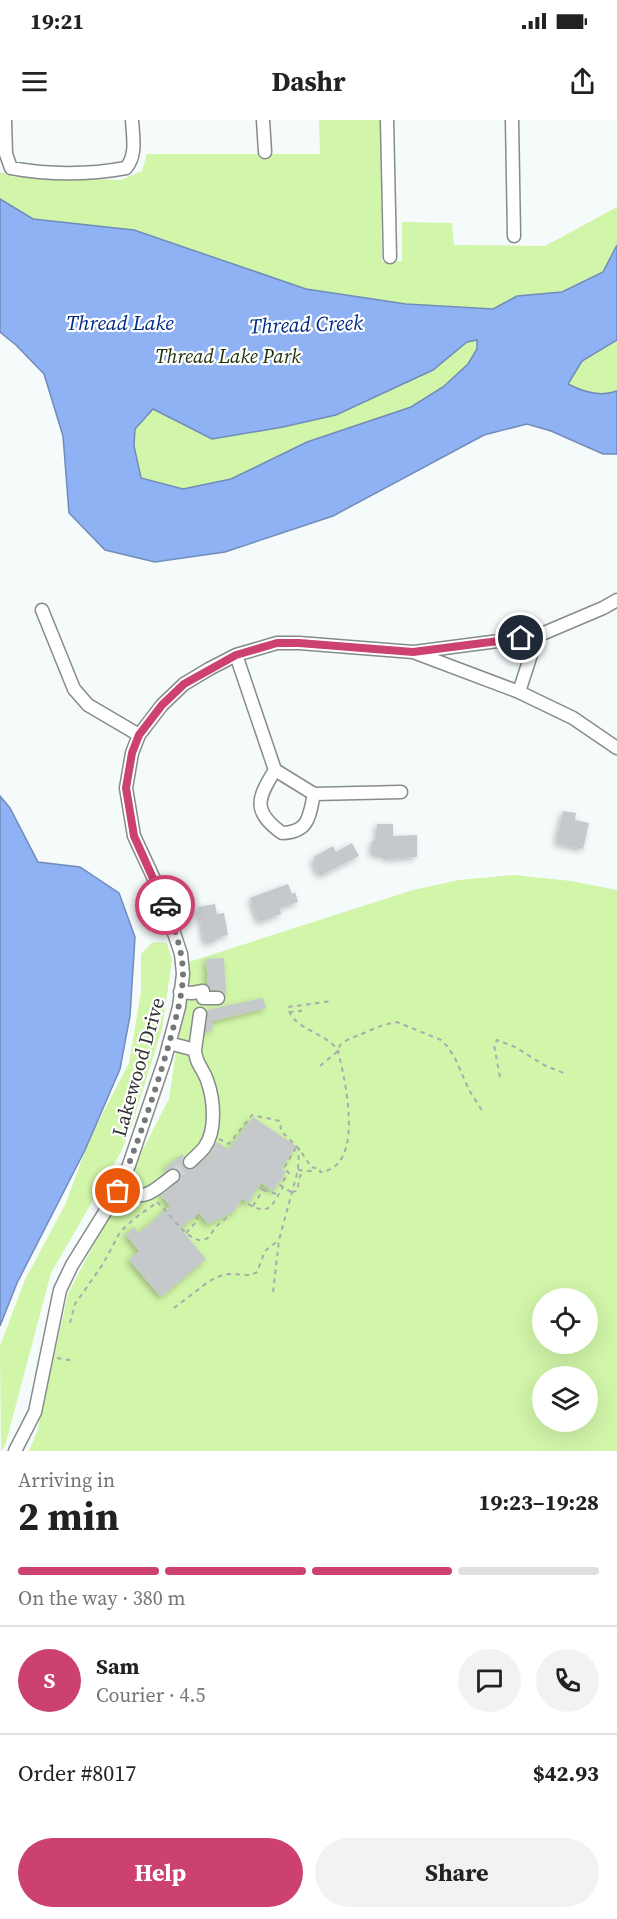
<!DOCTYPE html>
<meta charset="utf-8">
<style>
body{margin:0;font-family:"Source Serif 4",serif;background:#f2f2f2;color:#222;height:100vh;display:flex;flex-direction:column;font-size:22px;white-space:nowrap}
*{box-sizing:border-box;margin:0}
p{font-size:20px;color:#767676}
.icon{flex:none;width:33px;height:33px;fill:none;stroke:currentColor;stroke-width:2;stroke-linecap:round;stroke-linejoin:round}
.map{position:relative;height:1331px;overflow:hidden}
.details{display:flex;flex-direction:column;background:#fff;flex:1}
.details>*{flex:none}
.controls{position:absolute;left:532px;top:1168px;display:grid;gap:12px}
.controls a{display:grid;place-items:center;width:66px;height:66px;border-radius:50%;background:#fff;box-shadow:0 6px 24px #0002;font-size:30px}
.pin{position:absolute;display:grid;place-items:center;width:51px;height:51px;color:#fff;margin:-26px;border:3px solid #fff;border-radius:50%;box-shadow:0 2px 6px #0007}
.courier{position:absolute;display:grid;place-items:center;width:60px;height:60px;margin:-30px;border:4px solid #cc4072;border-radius:50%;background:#fff;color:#222;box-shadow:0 2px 8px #0007}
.head em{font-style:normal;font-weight:700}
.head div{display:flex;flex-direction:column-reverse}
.head{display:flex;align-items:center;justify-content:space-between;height:102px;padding:0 18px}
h1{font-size:39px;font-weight:700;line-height:45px}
.bar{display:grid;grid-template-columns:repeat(4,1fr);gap:9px 6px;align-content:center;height:72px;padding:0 18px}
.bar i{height:8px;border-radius:4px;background:#e0e0e0}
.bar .active{background:#cc4072}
.bar p{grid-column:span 4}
.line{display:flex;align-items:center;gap:15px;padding:0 18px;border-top:2px solid #e0e0e0}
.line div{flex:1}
.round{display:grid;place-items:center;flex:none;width:63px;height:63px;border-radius:32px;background:#f2f2f2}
.primary-button{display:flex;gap:12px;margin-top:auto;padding:12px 18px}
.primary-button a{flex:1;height:69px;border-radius:36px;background:#cc4072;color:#fff;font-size:24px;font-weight:700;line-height:69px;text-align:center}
.primary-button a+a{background:#f2f2f2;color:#222}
.status{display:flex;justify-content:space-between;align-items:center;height:42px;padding:0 30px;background:#fff;direction:ltr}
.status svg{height:16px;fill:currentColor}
header{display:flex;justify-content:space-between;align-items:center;height:78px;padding:0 18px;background:#fff;font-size:27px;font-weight:700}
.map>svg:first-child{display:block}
.green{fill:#d1f5a9;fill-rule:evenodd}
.water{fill:#8fb2f4;stroke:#728cba;stroke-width:1.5;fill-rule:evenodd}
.building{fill:#c5c9cb;filter:url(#shadow)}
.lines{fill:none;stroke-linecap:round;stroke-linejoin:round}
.minor-tunnel{stroke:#ced2d2;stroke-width:12;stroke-dasharray:12 6;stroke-linecap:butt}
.minor-casing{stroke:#868b8b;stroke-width:15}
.path{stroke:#a8acac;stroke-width:2;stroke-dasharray:4.5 4.5;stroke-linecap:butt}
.minor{stroke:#fff;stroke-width:12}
.done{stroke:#757878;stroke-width:6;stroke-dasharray:0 10.8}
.route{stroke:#cc4072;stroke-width:8}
.labels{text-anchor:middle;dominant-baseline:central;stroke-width:4.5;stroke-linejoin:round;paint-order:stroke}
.park-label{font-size:20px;font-style:italic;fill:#1f2f08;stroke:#fff}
.street-label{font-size:20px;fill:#303232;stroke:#fff}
.water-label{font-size:21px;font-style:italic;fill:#002a85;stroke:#fff}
</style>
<div class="status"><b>19:21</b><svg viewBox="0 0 49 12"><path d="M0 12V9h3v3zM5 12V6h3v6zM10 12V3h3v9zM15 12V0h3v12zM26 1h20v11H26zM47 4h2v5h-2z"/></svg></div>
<header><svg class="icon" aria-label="menu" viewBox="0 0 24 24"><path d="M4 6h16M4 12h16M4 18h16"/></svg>Dashr<svg class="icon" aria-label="share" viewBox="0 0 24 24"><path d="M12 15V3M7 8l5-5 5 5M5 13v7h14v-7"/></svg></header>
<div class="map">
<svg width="617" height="1331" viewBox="0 0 617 1331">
<defs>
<filter id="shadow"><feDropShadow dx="-2.5" dy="2.5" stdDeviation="3" flood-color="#0004"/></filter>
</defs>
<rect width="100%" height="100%" fill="#f5fafa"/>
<path class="green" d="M319 0H380L382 142 402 141V102L452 103 454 125 545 126 617 87V334H603L551 311 527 304 484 315 333 396 225 432 155 442 105 430 69 393 63 316 44 254 16 225 0 212V52L14 57 121 60 142 51 147 34H320Z
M0 676 10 688 38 742 80 747 119 773 135 817 130 896 120 949 95 1008 129 943 141 872V834L153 822 167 823 172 840 162 909 133 1001 122 1030 51 1153 5 1326 1 1331 0 1226 25 1160 66 1083 85 1031 17 1163 0 1206Z
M514 755 571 761 617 770V1331H29L37 1312 68 1174 169 979 189 842 413 770 459 760ZM543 1179H588V1224H543ZM543 1257H588V1302H543Z"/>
<path class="water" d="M0 79 33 99 134 110 306 169 406 184 493 189 517 176 562 172 603 152 617 125V220L582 241 568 264C583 272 601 277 617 271V334H603L551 311 527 304 484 315 333 396 225 432 155 442 105 430 69 393 63 316 44 254 16 225 0 212ZM477 220V229L468 244 443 267 411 287 307 322 231 359 183 369 141 358 134 326 135 309 153 289 212 319 283 307 336 295 433 250 467 222Z
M0 676 10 688 38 742 80 747 119 773 135 817 130 896 120 949 85 1030 17 1163 0 1206Z"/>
<path class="building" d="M563 691 576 693 575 700 589 703 583 729 556 723Z
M377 704H393V716L417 715V737L385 739V735H372V721H377Z
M352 723 359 736 320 756 312 741 315 740 314 737 333 726 336 732Z
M288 764 292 774 295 772 298 782 280 788 281 794 259 802 250 778Z
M215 784 217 794 224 793 228 815 216 818 217 821 205 823 198 787Z
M224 838 226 874H225L222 871 211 870 208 865 206 839Z
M263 878 266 888 213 901 212 911H206L207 890Z
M253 997 296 1026 281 1048 286 1052 273 1071 261 1063 248 1083 242 1079 233 1092 208 1104 199 1093 180 1108 206 1139 161 1177 129 1140 139 1131 126 1115 134 1107 139 1113 170 1086 161 1075 178 1062 181 1054 176 1048 166 1051 164 1049 182 1034 184 1036 182 1040 184 1047 193 1050 209 1035 217 1022 229 1030Z"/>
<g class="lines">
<path class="minor-tunnel" d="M173 1056 190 1042"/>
<defs>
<path id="minor" d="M5 0 6 34 11 48C49 55 88 55 126 48 137 35 133 17 132 0
M263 0 265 32
M387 0 390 137
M512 0 514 116
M42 490 74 569 88 585 139 615
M414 532 537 516 603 488 617 480
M236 535 275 650C257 679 252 691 282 713 309 712 309 697 314 674
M519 572 537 516
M275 650 314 674 401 672
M180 872 192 873 203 871V878H218
M169 923 195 930C195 942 203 949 207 960 214 979 217 1011 204 1028 200 1033 195 1037 190 1042
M195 930 200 894
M118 1071C147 1081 150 1073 173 1056
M15 1331 35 1292 60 1170 72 1145 118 1071 129 1045 165 939 179 887 183 854 181 834 161 774 134 716 126 668 132 633 139 615 162 585 184 564 209 549 236 535 277 523H299L413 532 519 572 573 598 617 628"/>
</defs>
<use href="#minor" class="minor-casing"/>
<path class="path" d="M289 892 301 891V885
M320 946 338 931 340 925 347 920 383 905 397 902 441 920 447 926 455 938 469 970 483 992
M500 957 494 925 497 920 515 927 544 945 566 954
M219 1019 229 1024 252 995 280 1001 281 1011 300 1030 311 1047
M298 1050 311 1051V1047L320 1049V1052C366 1048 345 959 338 931 327 912 292 910 288 887L332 881
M263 1070 277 1074
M291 1072 280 1065 289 1053 284 1048 297 1026
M292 1072 297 1071 300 1056 304 1052
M157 1082C168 1091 188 1123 203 1120 211 1118 211 1112 216 1107 220 1102 226 1100 229 1094
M248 1084C271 1097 272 1084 283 1067
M253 1086 263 1070 259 1067
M186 1113 198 1100 196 1095
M273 1172 279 1120 298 1050 299 1028
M174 1188 208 1162 217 1157 228 1154 251 1155 257 1152 265 1131 279 1120
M70 1203 75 1184 103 1144 120 1112 135 1098 155 1084
M57 1238 75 1241"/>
<use href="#minor" class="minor"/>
</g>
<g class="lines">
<path class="done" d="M118 1071C138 1023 155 973 169 924 175 900 183 876 183 852 182 828 174 807 165 785"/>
<path class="route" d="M165 785 134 716 126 668 132 633 139 615 162 585 184 564 236 535 277 523H299L413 532 521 518"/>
</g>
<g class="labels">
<g class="park-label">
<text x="228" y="236">Thread Lake Park</text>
</g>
<g class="street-label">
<text transform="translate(138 947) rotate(-74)">Lakewood Drive</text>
</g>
<g class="water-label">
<text x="120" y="202">Thread Lake</text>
<text transform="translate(306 204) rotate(-2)">Thread Creek</text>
</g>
</g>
</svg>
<div class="controls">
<a><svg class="icon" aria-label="locate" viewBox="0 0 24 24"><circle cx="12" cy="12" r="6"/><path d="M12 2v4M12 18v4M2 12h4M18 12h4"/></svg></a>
<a><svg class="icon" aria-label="layers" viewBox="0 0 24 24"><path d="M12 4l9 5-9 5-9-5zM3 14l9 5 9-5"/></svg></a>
</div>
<div class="pin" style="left:118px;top:1071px;background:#ea580c"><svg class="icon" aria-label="bag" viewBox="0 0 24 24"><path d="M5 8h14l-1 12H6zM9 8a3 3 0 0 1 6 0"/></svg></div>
<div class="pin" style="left:521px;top:518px;background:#1f2937"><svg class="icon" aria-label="home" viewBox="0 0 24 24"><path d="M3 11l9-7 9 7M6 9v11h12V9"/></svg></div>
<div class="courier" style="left:165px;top:785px"><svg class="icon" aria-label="car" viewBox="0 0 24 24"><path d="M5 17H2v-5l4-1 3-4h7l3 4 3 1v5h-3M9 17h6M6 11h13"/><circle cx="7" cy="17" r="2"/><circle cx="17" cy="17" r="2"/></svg></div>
</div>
<section class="details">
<div class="head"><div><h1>2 min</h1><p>Arriving in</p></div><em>19:23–19:28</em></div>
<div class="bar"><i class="active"></i><i class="active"></i><i class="active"></i><i></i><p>On the way · 380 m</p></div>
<div class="line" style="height:108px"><b class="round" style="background:#cc4072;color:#fff">S</b><div><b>Sam</b><p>Courier · 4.5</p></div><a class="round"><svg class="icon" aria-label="chat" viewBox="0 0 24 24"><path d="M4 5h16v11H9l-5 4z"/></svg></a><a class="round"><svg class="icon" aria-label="phone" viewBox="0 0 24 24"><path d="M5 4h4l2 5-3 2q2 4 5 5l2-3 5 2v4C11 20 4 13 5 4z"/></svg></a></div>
<div class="line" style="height:78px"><div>Order #8017</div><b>$42.93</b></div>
<div class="primary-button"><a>Help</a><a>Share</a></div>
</section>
